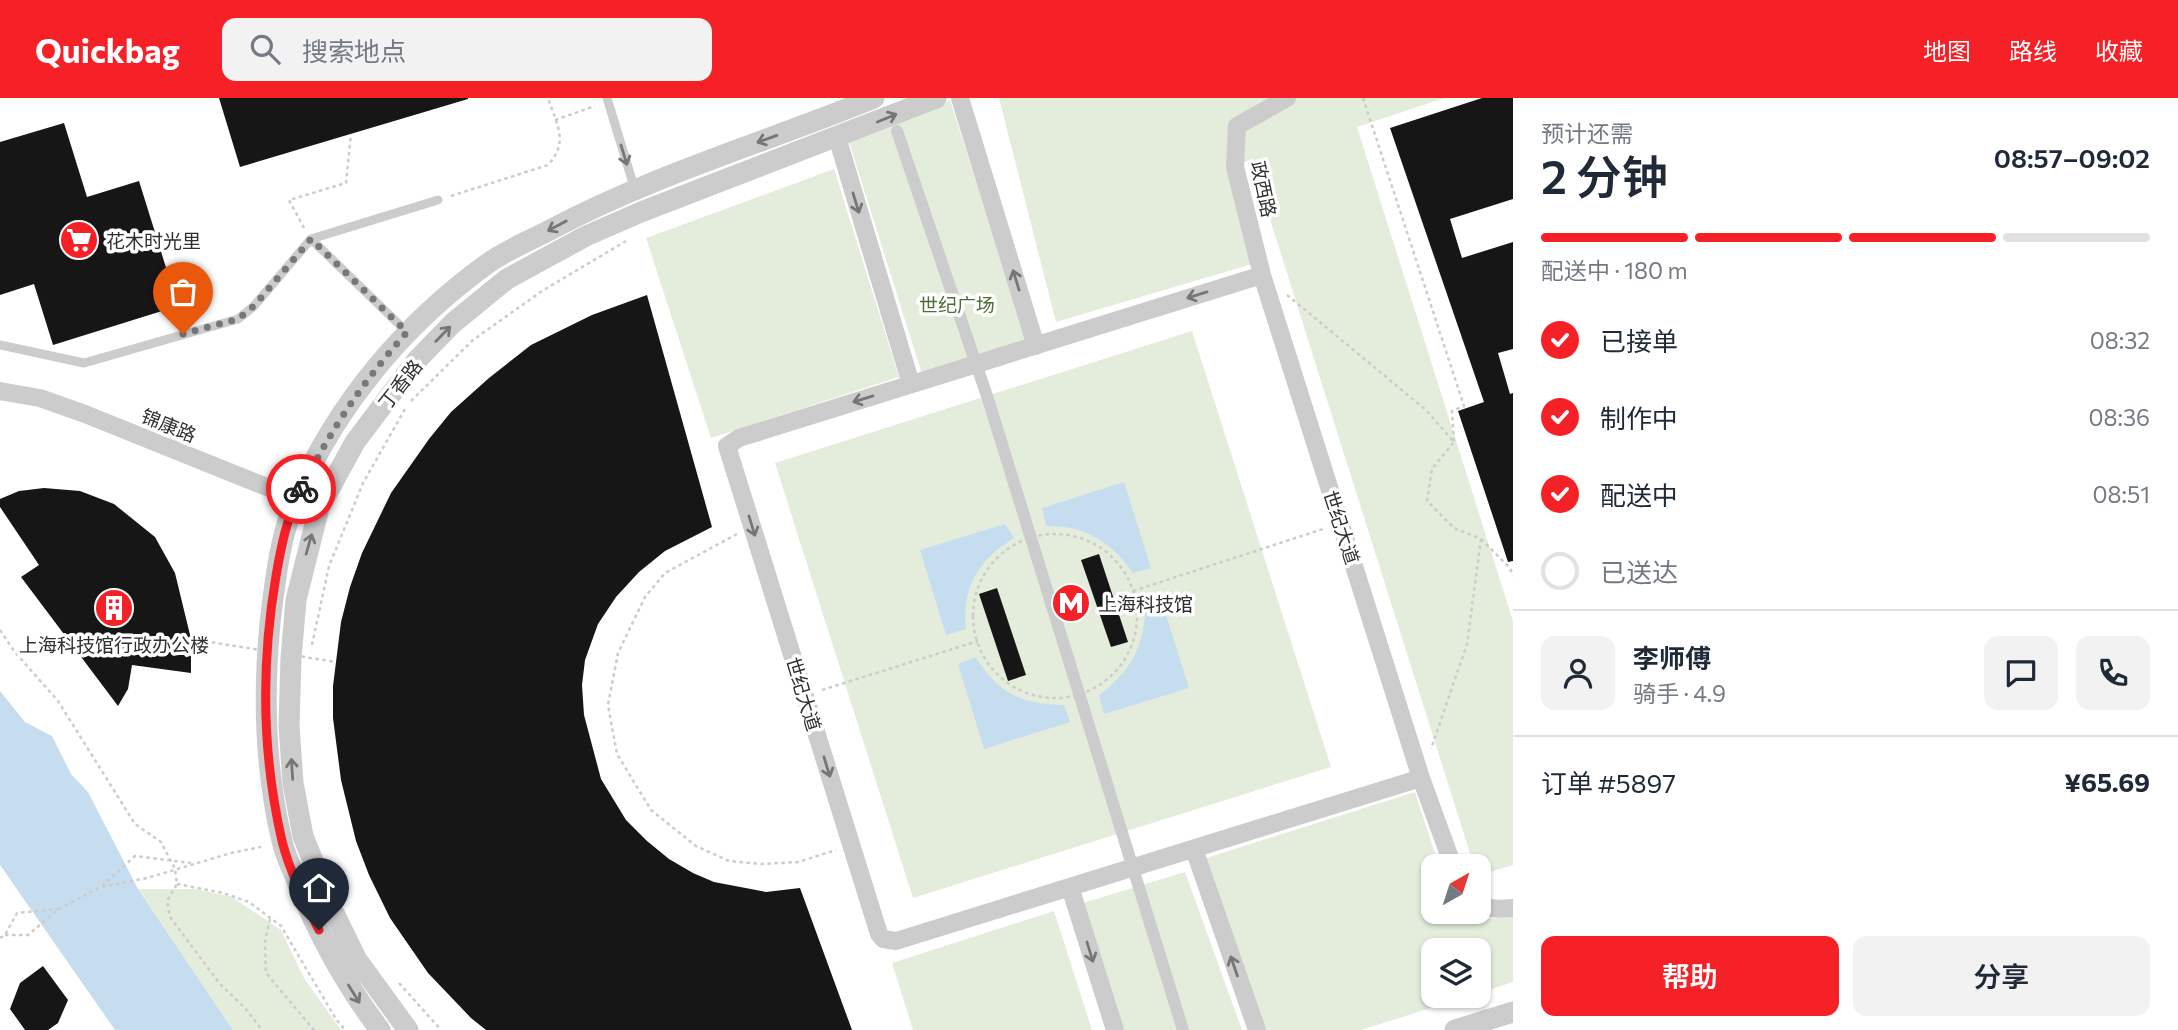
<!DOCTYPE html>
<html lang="zh">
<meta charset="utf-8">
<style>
body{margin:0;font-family:Commissioner,"Noto Sans SC",sans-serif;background:#f2f2f3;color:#1f2937;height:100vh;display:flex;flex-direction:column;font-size:26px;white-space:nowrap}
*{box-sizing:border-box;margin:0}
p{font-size:23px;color:#747a83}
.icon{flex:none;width:38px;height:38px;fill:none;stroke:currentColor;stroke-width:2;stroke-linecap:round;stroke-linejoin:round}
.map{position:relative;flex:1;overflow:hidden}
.sheet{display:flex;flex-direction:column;background:#fff;width:665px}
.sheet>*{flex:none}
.needle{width:46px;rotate:39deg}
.tools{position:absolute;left:1421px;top:756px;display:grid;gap:14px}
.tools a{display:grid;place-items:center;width:70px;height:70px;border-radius:14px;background:#fff;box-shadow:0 2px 5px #0004;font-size:35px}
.pin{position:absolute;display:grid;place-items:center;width:60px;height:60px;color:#fff;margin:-72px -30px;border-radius:50% 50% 50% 0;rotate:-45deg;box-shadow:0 0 7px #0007}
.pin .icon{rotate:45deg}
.courier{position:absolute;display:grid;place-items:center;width:70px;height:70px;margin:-35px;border:5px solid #f52127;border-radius:50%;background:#fff;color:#222;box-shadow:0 2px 9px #0007}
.headline em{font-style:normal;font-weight:600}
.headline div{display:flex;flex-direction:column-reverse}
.headline{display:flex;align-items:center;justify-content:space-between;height:119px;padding:0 28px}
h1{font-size:46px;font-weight:600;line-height:52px}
.bar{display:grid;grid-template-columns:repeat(4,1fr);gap:10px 7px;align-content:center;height:84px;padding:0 28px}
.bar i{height:9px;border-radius:5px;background:#e0e1e3}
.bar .on{background:#f52127}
.bar p{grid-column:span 4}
.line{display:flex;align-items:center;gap:18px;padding:0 28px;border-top:2px solid #e0e1e3}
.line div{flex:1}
.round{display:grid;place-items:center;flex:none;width:74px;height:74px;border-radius:14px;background:#f2f2f3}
ol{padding:0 28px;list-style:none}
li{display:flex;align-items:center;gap:21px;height:77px}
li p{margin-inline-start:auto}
li .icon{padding:7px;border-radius:50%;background:#f52127;color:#fff;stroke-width:4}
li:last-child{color:#747a83}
li i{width:38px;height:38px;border:4px solid #e0e1e3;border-radius:50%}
.cta{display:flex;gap:14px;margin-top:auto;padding:14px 28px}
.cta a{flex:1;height:80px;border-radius:14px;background:#f52127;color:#fff;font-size:28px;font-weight:600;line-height:80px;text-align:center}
.cta a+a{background:#f2f2f3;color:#1f2937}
header{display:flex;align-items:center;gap:42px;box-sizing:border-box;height:98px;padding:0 35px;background:#f52127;color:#fff}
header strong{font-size:33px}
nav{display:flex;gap:38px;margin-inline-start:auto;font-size:24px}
.search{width:490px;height:63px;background:#f2f2f3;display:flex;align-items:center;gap:18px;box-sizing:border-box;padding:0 24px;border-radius:14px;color:#747a83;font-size:26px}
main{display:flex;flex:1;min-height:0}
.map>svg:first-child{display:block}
.green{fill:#e4eddb}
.water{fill:#c6ddef}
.building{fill:#161616}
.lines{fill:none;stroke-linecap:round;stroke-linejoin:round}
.path{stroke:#ccc;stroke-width:2.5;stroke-dasharray:3.5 3.5;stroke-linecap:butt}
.service{stroke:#ccc;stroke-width:9}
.pedestrian{stroke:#ccc;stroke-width:12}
.minor{stroke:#ccc;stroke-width:18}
.tertiary{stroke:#ccc;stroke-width:21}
.path-bridge{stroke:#ccc;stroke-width:2.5;stroke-dasharray:3.5 3.5;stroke-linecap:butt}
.oneway{stroke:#767676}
.done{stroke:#787878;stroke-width:7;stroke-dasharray:0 12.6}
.route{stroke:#f52127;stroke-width:9}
.labels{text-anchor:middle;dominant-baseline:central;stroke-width:7;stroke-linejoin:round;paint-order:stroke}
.street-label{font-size:19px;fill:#2f2f2f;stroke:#fff}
.poi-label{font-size:19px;fill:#2f2f2f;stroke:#fff;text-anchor:start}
.park-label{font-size:19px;fill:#4f6f38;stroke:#fff}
</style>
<header>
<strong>Quickbag</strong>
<div class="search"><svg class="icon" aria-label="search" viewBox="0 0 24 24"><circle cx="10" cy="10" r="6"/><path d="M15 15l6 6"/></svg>搜索地点</div>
<nav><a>地图</a><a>路线</a><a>收藏</a></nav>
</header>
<main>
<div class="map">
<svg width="1513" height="932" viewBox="0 0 1513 932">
<rect width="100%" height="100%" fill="#fff"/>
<path class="green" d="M999 0H1445L1357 29 1513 523V767L1479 777V768H1474L1251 61 1228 72 1252 166 1056 224Z
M950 2 1027 243 922 276 849 44Z
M834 71 899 279 711 340 646 140Z
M1192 233 1331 669 913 800 775 365Z
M1415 694 1439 768H1433V814H1468L1484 821 1513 819V884L1479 895V852H1433V898H1469L1361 932H1261L1206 760Z
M1185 774 1242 932H1124L1083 805Z
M138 791H196L232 799 281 832 304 880 341 932H233Z
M1054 813 1092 932H913L892 865Z"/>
<path class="water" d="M1124 384 1151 470 1133 475C1112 444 1084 427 1046 428L1042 410Z
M1005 426 1014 440C978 462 962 489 966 531L946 537 920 452Z
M1162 504 1189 590 1104 616 1099 597C1128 576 1144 550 1145 513Z
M976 559C998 596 1022 606 1064 607L1070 624 984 651 958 566Z
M0 593 25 624 52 638 71 676 88 694 138 791 233 932H115L0 767Z"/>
<path class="building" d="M219 0H468V1L240 69Z
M1482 0H1513V101L1450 121 1462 160 1513 144V251L1498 255 1510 296 1513 295V463L1508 464 1458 313 1484 304 1390 30Z
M64 25 87 99 139 83 178 208 53 247 34 186 0 197V44Z
M647 197 712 429 665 453 639 474 616 499 598 526 585 562 582 587 584 617 601 681 626 722 647 743 669 761 693 775 714 784 766 794 800 790 852 932H486L471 920 428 875 390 820 369 777 356 743 341 682 333 620V588L341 524 350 489 362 455 391 395 429 341 451 314 489 280 531 247 592 217Z
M44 390 80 393 114 406 155 439 175 475 191 541V575L132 567 128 591 118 608 21 479 39 467 0 409V401L19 393Z
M1099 456 1128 544 1111 549 1081 462Z
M997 490 1026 577 1008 583 979 496Z
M43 868 68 902 58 925 48 932H25L10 911 20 885Z"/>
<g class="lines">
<path class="path" d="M1363 0 1464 308 1452 313 1454 344
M555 22 595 8
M451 98 548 67C569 44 557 27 548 0
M304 130 289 102 346 85 351 36
M1287 197 1426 312 1454 344 1432 371 1427 403 1454 430 1481 441 1467 546 1431 651
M411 303 473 242 542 193 626 143
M973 518a82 82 0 1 1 164 0a82 82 0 1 1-164 0Z
M737 436 665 475 645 499 618 555 608 607 617 656 651 712 696 748 729 763 761 766 798 764 836 752
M1481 441 1510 470 1513 478
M1133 493 1326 430
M0 532 14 553 58 603 135 726 161 744 175 771 177 786 167 803 170 819 220 886 245 910 262 932
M312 547 329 468 363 385 405 311
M822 592 978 543
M177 786 223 795 249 804 281 828 336 921 345 932
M102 788 135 758 191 765
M270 821 265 843 266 875 314 932
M5 837H28L59 811 101 789 147 780 231 755 261 749
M0 840 5 837 17 815 59 811
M399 885 441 932"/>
<path class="service" d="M607 0 635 92
M407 234 311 141 438 102
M0 247 84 265 238 221 254 208 311 141"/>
<path class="pedestrian" d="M897 33 988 301 1183 932"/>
<path class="minor" d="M960 0 1036 248
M837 39 911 286
M1262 177 739 340 727 348 879 836 883 841 896 843 1421 680 1262 177 1235 69 1237 28 1287 0
M0 293 40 300 85 316 319 410
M1421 680 1453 768
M1194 751 1257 932
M1070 789 1115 932
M1479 806C1488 812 1502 811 1513 810"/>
<path class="tertiary" d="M380 932C346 887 319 838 298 786 293 772 285 758 282 743 265 672 263 598 270 525 275 483 280 437 297 398 338 305 405 225 487 166 506 152 529 143 550 132 653 77 766 44 874 0
M408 932 357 862 333 813 303 738 293 685 289 628 291 560 296 502 319 410 355 344 417 262 453 225 507 181 586 138 641 114 936 0
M1455 932 1513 914"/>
<path class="path-bridge" d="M191 541 336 564"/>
</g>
<defs><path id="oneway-shaft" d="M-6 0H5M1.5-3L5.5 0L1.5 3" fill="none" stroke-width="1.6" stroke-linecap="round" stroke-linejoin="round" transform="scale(1.75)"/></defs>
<g class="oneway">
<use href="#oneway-shaft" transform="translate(887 20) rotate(-22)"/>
<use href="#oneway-shaft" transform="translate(767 41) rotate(160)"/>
<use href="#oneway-shaft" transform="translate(624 57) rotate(73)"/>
<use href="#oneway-shaft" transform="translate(856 105) rotate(73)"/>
<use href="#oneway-shaft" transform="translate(557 128) rotate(152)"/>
<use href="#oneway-shaft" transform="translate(1016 182) rotate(-107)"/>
<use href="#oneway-shaft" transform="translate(1197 197) rotate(163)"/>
<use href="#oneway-shaft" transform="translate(443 236) rotate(-46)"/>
<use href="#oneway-shaft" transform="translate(863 301) rotate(163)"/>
<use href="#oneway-shaft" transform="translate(752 428) rotate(73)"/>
<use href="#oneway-shaft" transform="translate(309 446) rotate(-74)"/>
<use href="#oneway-shaft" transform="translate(827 669) rotate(73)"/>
<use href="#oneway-shaft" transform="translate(292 671) rotate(-94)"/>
<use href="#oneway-shaft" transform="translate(1090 854) rotate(73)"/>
<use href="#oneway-shaft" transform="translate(1234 868) rotate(-109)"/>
<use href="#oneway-shaft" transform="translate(354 896) rotate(58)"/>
</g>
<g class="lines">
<path class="done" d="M183 236 238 221 254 208 311 141 407 234C362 285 332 330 301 391"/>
<path class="route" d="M301 391C287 418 281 449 276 478 261 566 262 656 282 743 289 772 306 806 319 832"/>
</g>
<defs>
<symbol id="supermarket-disc" viewBox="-11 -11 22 22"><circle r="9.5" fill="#f52127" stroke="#fff"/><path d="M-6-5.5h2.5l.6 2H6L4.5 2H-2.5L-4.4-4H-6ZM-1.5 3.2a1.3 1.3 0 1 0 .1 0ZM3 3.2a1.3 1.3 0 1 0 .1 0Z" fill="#fff"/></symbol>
<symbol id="metro-disc" viewBox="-11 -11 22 22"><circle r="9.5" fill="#f52127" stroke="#fff"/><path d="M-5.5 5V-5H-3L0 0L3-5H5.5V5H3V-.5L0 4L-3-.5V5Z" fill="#fff"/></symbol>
<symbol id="building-disc" viewBox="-11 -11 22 22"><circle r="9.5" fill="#f52127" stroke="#fff"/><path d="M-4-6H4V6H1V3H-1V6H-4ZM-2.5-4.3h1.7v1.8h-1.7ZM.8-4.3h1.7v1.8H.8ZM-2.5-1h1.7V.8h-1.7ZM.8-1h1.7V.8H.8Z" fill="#fff"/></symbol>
</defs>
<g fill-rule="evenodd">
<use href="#supermarket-disc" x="57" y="120" width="44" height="44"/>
<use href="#metro-disc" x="1049" y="483" width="44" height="44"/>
<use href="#building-disc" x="92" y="488" width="44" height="44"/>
</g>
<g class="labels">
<g class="street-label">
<text transform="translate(1264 91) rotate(78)">政西路</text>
<text transform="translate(400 286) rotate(-52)">丁香路</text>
<text transform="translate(169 327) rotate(22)">锦康路</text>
<text transform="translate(1342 429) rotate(72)">世纪大道</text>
<text transform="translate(804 596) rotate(73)">世纪大道</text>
</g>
<g class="poi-label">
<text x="106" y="142">花木时光里</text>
<text x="1098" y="505">上海科技馆</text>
<text x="114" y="546" text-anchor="middle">上海科技馆行政办公楼</text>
</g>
<g class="park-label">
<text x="957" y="206">世纪广场</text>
</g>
</g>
</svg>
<div class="tools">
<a><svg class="needle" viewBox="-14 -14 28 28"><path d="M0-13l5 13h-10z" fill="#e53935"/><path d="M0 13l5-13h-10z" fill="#747a83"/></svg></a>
<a><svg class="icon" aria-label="layers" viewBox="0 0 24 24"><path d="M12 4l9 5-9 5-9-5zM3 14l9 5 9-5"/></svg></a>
</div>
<div class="pin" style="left:183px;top:236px;background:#ea580c"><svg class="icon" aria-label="bag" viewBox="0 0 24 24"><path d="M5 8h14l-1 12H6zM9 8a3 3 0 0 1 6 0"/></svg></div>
<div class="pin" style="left:319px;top:832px;background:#1f2937"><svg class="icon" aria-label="home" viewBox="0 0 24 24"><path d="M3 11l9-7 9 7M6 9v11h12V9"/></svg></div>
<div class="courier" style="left:301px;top:391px"><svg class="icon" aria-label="bike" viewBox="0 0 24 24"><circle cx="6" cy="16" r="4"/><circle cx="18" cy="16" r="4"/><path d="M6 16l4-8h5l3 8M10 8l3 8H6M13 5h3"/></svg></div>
</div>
<section class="sheet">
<div class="headline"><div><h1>2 分钟</h1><p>预计还需</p></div><em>08:57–09:02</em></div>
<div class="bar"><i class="on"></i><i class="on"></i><i class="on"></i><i></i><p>配送中 · 180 m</p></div>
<ol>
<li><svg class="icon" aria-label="check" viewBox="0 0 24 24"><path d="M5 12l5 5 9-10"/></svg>已接单<p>08:32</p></li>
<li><svg class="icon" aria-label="check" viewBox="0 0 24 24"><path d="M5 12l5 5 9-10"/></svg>制作中<p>08:36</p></li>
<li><svg class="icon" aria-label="check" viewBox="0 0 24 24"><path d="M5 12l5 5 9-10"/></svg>配送中<p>08:51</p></li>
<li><i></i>已送达</li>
</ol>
<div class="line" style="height:126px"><a class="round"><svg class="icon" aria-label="person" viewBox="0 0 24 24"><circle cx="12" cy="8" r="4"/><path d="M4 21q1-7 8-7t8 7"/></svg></a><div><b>李师傅</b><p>骑手 · 4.9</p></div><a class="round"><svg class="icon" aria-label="chat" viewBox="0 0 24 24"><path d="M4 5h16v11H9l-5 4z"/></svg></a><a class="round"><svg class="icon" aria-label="phone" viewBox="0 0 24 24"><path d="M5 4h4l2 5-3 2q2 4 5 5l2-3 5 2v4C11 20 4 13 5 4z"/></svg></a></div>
<div class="line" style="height:91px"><div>订单 #5897</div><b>¥65.69</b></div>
<div class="cta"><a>帮助</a><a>分享</a></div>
</section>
</main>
